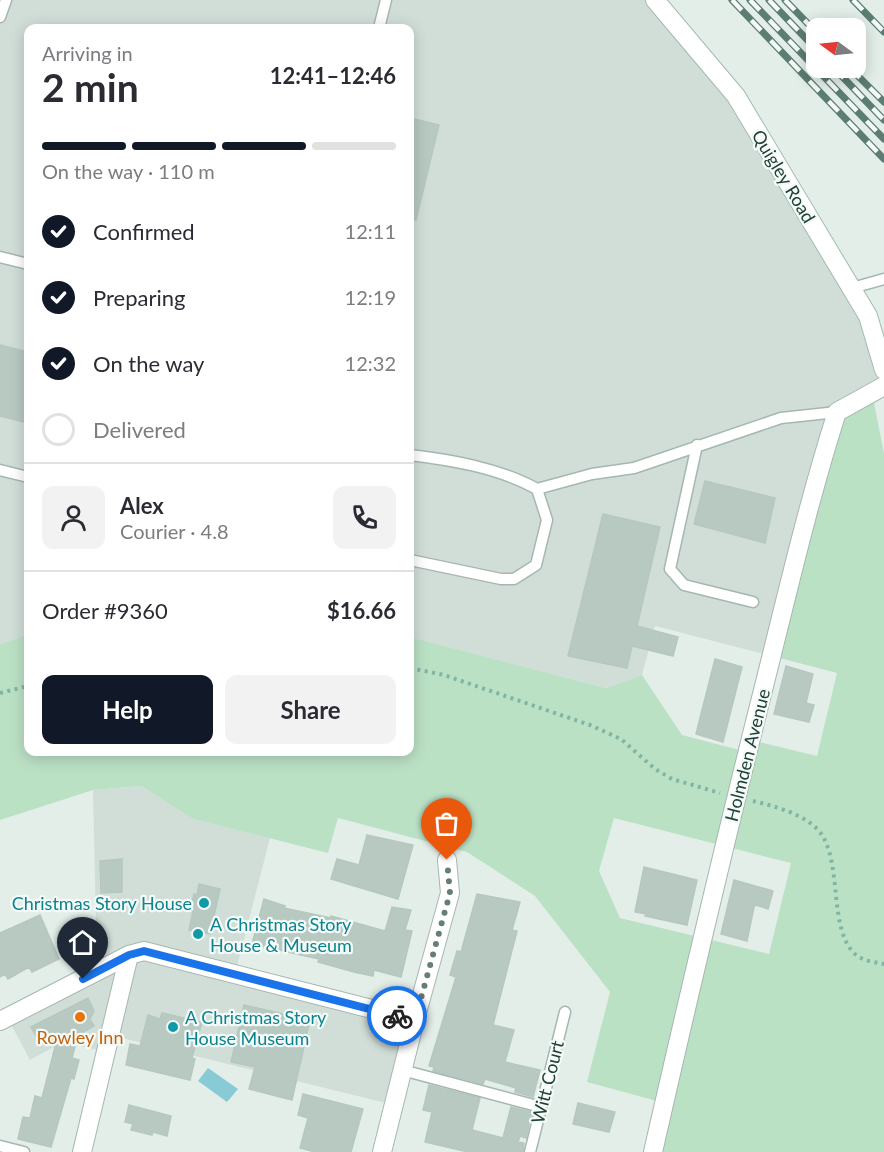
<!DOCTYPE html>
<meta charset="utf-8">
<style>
body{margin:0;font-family:Lato,sans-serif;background:#f2f2f3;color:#2b2b33;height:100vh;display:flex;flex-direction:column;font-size:22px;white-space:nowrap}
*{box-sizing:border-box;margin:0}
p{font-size:20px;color:#7c7c81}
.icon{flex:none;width:33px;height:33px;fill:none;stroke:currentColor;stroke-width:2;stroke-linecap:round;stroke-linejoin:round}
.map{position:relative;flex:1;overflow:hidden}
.sheet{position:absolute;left:24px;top:24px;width:390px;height:732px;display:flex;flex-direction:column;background:#fff;border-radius:12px;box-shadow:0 3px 15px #0003}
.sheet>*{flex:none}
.needle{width:39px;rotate:285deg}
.buttons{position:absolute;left:806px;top:18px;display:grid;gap:12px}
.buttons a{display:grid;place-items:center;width:60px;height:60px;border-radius:12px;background:#fff;box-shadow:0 3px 15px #0003;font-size:30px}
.pin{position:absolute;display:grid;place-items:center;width:51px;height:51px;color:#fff;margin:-62px -26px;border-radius:50% 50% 50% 0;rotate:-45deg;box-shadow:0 0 6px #0007}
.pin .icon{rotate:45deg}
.courier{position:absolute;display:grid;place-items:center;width:60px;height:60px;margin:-30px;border:4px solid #1a73e8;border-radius:50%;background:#fff;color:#222;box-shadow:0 2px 8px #0007}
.headline em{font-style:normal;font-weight:700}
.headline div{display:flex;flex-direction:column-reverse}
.headline{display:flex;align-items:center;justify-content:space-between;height:102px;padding:0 18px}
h1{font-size:39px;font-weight:700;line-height:45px}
.bar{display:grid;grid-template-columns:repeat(4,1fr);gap:9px 6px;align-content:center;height:72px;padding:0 18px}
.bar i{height:8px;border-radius:4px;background:#e1e1e2}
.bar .selected{background:#111827}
.bar p{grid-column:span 4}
.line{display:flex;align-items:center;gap:15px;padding:0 18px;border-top:2px solid #e1e1e2}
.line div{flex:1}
.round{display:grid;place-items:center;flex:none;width:63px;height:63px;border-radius:12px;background:#f2f2f3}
ol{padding:0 18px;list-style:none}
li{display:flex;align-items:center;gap:18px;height:66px}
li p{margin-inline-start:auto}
li .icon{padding:6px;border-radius:50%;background:#111827;color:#fff;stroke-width:4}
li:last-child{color:#7c7c81}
li i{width:33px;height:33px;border:3px solid #e1e1e2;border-radius:50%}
.action{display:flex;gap:12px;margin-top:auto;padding:12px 18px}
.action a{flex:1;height:69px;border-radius:12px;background:#111827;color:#fff;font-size:24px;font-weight:700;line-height:69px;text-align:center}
.action a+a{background:#f2f2f3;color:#2b2b33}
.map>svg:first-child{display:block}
.built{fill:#d1ded8}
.green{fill:#bbe1c5;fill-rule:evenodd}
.water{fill:#88cbd7}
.building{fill:#b8c9c2;stroke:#b5c8c0;stroke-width:1.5}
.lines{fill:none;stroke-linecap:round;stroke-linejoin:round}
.lane-casing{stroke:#a5b7b0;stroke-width:13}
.street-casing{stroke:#a5b7b0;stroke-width:20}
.secondary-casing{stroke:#a1bbb1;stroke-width:20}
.path{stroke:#82b4a4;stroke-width:4;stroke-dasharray:3 4.5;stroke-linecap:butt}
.lane{stroke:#fff;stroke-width:10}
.street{stroke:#fff;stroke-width:18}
.secondary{stroke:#fff;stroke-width:18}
.rail-casing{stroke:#5c7d74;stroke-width:7}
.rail{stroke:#f4faf7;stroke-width:4.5;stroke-dasharray:14;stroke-linecap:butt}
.done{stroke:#657e76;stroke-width:6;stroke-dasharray:0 10.8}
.route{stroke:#1a73e8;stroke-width:8}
.culture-dot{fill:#0f9aa8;stroke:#f4faf7;stroke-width:2}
.food-dot{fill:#e8710a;stroke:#f4faf7;stroke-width:2}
.labels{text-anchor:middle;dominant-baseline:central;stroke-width:4.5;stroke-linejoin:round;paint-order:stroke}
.street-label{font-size:18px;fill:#214138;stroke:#f4faf7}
.culture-label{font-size:18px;fill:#0d838f;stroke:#f4faf7;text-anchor:start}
.food-label{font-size:18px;fill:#c56008;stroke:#f4faf7}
</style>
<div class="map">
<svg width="884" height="1152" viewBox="0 0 884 1152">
<rect width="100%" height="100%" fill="#e3eee9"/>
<path class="built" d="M0 0H655L736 96 868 316 884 386 837 412 772 656 655 626 642 675 606 688 410 637V28H28V635L0 644Z
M141 786 193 819 270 838 235 974 415 1020 394 1105 110 1035 106 1052 63 1042 30 1060 7 1017 97 971 93 790Z"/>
<path class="green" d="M872 393 884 453V1152H653L664 1103 587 1082 610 992 535 896 467 852 338 818 328 853 193 819 141 786 93 790 0 820V644L28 635V752H410V637L606 688 642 675 682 735 747 752 751 740 817 756 837 673 772 656 837 412ZM614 818 791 863 769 954 620 918 599 871Z"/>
<path class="water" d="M208 1068 238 1089 227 1102 198 1081Z"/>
<path class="building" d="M410 118 439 125 416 220 410 219Z
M0 345 28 352V423L0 416Z
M705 481 775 498 765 543 694 524Z
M603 514 660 527 637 626 678 637 673 656 632 646 627 668 568 656Z
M715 659 742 667 723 742 696 734Z
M786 666 813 674 806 703 814 705 809 722 774 714Z
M367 835 413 845 398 899 331 879 337 859 359 865Z
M122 859V892L101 893 100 861Z
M644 867 697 880 687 925 645 916 646 914 635 912Z
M734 880 773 891 768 909 756 905 754 907 747 941 721 934Z
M199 884 220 889 210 934 189 930 193 911 190 910 194 894 197 895Z
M477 894 520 902 512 930 517 931 493 1025 514 1030 505 1062 540 1070 533 1097 515 1092 516 1088 485 1079 483 1084 433 1071 434 1067 429 1066 456 977 450 975 457 951 461 952Z
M264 899 285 906 284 908 331 918V916L385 931 392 907 411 910 405 930 412 931 401 977 374 970 373 976 354 972 318 962 319 959 252 944Z
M40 915 59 959 32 972 29 967 8 979 5 974 0 977V933Z
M88 998 94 1011 90 1019 94 1026 78 1035 72 1058 79 1060 74 1079 71 1078 51 1147 18 1139 23 1117 30 1118 35 1096 42 1098 59 1031 39 1041 31 1027Z
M244 1005 310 1020 292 1100 249 1089 255 1067 231 1062Z
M162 1013 202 1022 192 1058 195 1059 190 1080 126 1065 130 1044 140 1046 148 1015 160 1019Z
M429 1085 480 1098 472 1130 503 1138 511 1107 532 1112 526 1138 520 1136 518 1142 524 1143 523 1152H468L425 1142 432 1112 423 1110Z
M303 1094 363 1109 351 1152H315L300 1148 308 1118 298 1115Z
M578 1103 615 1112 609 1132 573 1124Z
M129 1105 171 1116 167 1136 153 1132 152 1135 131 1130 133 1124 125 1122Z"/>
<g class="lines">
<defs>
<path id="lane" d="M0 17 6 0
M379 28 386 0
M0 257 28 264
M852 288 884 279
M697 445 670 569 684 585 753 602
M410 455C452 460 499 468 537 489L547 520 536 565 514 579H501L410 560
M0 470 28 477
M537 489 592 474 634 468 781 418 837 412
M402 1070 541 1107
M0 1146 24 1152
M530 1152 565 1012"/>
<path id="street" d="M0 1021 129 955 144 951 415 1020
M82 1152 129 955
M382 1152 415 1020 450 893 447 860
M653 1152C687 1003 722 854 759 706 784 608 806 509 837 412L884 386"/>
<path id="secondary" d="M655 0 736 96 868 316 884 370"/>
</defs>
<use href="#lane" class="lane-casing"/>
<use href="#street" class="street-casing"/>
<use href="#secondary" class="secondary-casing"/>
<path class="path" d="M410 668 444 675 590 725 621 739 655 769 672 779 720 793
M0 693 28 686
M753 801C774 806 809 815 822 835 842 867 829 928 854 953 862 961 874 962 884 964"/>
<use href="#lane" class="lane"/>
<use href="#street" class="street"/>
<use href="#secondary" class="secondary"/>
<defs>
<path id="rail" d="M732 0 884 159
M750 0 884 139
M769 0 816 49
M785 0 816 32
M853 0 884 32
M834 68 884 120
M850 68 884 102"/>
</defs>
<use href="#rail" class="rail-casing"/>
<use href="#rail" class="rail"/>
</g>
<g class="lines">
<path class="done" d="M397 1016 415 1020 450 893 447 860"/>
<path class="route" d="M83 979 129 955 144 951 397 1016"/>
</g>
<g class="culture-dot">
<circle cx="204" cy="903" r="6"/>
<circle cx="198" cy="934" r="6"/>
<circle cx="173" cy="1027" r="6"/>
</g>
<circle class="food-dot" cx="80" cy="1017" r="6"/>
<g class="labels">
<g class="street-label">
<text transform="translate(784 176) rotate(59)">Quigley Road</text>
<text transform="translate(747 755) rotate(-76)">Holmden Avenue</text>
<text transform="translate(547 1082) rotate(-76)">Witt Court</text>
</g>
<g class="culture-label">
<text x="192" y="903" text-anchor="end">Christmas Story House</text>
<text x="210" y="924">A Christmas Story<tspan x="210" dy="21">House &amp; Museum</tspan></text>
<text x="185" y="1017">A Christmas Story<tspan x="185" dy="21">House Museum</tspan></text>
</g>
<g class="food-label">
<text x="80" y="1037">Rowley Inn</text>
</g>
</g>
</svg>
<div class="buttons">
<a><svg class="needle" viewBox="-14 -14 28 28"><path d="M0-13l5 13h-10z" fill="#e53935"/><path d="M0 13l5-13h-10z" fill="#7c7c81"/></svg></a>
</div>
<div class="pin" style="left:447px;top:860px;background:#ea580c"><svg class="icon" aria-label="bag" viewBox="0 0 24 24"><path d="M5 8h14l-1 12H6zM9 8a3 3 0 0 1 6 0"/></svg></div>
<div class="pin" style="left:83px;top:979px;background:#1f2937"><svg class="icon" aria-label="home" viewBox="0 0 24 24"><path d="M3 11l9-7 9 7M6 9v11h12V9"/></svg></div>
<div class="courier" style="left:397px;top:1016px"><svg class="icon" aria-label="bike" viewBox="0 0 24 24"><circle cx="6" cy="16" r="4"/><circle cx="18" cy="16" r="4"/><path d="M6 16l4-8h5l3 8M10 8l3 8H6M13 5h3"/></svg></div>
<section class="sheet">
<div class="headline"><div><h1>2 min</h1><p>Arriving in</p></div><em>12:41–12:46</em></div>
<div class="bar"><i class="selected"></i><i class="selected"></i><i class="selected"></i><i></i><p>On the way · 110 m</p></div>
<ol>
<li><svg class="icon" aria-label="check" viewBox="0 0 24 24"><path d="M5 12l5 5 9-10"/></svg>Confirmed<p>12:11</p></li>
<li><svg class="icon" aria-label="check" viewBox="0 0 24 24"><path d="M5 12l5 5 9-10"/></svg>Preparing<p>12:19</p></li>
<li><svg class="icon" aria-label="check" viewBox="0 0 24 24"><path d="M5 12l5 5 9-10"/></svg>On the way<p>12:32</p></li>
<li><i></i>Delivered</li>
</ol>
<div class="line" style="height:108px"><a class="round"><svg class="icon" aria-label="person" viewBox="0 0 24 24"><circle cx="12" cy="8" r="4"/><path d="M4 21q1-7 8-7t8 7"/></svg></a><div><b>Alex</b><p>Courier · 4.8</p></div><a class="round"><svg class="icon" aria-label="phone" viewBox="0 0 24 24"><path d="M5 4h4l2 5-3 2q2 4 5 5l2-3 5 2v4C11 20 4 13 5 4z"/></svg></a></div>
<div class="line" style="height:78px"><div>Order #9360</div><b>$16.66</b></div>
<div class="action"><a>Help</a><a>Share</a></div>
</section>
</div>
